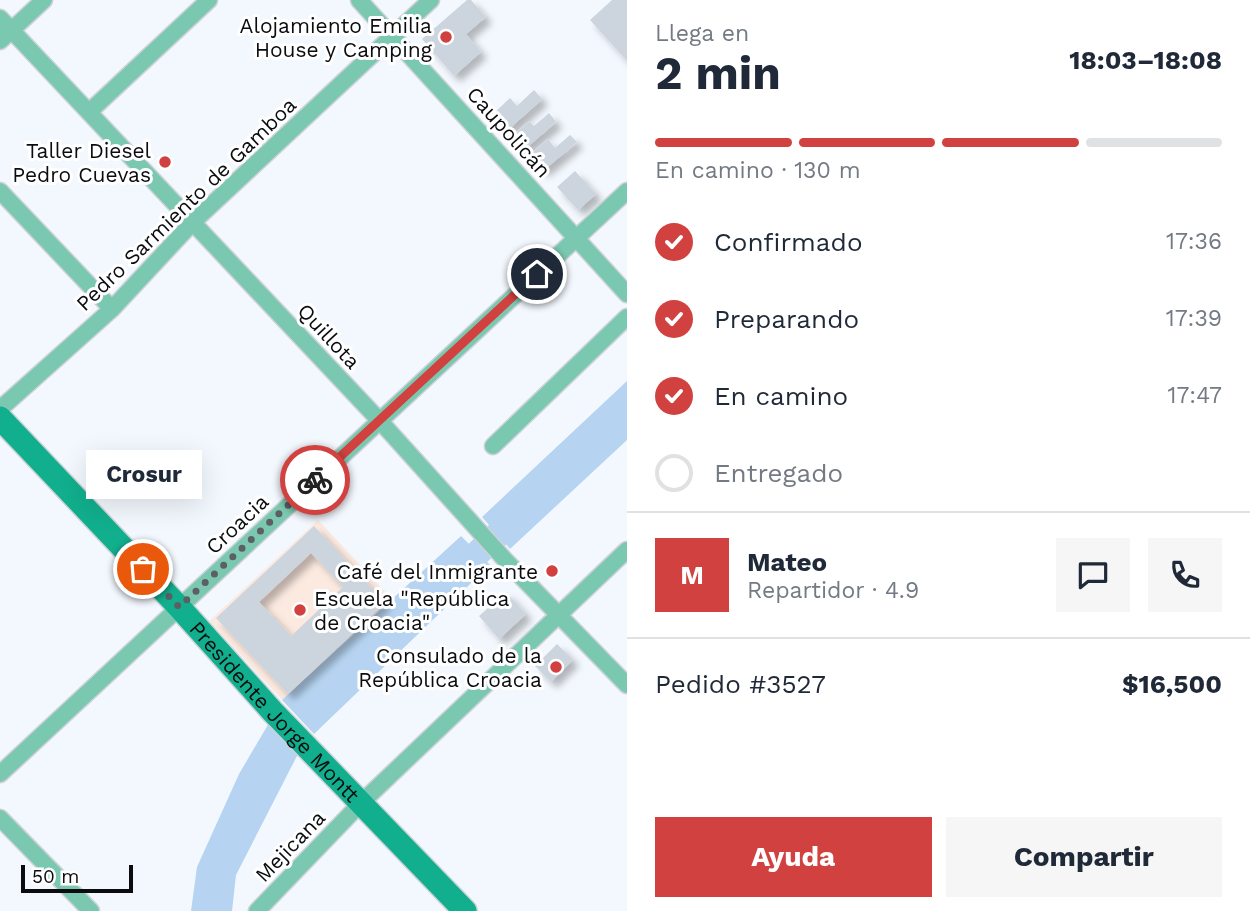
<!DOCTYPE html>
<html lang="es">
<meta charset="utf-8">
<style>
body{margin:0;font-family:"Work Sans",sans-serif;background:#f6f6f7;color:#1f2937;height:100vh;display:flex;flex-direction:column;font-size:26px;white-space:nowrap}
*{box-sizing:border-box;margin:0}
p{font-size:23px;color:#747a83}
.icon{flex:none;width:38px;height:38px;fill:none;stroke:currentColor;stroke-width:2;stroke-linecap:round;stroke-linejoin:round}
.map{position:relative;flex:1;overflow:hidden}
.side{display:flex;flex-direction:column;background:#fff;width:623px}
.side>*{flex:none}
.scale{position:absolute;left:21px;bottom:18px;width:112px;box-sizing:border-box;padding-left:7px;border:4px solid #0a0c0f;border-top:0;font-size:19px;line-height:24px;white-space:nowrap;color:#0a0c0f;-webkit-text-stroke:5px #fff;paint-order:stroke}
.pin{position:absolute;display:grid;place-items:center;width:60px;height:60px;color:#fff;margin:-30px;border:4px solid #fff;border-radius:50%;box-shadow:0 2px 7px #0007}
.courier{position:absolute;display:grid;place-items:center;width:70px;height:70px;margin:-35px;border:5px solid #d0413f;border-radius:50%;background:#fff;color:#222;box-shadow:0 2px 9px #0007}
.bubble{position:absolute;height:49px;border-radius:0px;background:#fff;box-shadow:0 7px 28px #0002;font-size:23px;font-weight:700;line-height:49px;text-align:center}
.headline em{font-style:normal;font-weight:700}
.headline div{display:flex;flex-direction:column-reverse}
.headline{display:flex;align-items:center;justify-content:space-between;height:119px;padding:0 28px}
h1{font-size:46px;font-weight:700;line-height:52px}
.bar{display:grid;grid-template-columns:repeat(4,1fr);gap:10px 7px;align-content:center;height:84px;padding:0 28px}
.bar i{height:9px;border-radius:5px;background:#e0e1e3}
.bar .on{background:#d0413f}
.bar p{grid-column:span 4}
.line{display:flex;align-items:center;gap:18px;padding:0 28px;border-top:2px solid #e0e1e3}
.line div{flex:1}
.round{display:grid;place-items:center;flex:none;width:74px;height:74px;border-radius:0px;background:#f6f6f7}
ol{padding:0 28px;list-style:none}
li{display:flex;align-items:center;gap:21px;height:77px}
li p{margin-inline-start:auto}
li .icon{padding:7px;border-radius:50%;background:#d0413f;color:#fff;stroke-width:4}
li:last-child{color:#747a83}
li i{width:38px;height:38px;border:4px solid #e0e1e3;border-radius:50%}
.action{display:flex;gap:14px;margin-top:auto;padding:14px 28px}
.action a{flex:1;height:80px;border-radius:0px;background:#d0413f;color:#fff;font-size:28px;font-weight:700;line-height:80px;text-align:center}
.action a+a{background:#f6f6f7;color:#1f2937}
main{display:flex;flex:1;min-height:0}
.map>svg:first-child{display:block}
.education{fill:#fceae0}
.water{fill:#b6d4f1}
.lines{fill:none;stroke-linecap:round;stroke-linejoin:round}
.river{stroke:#b6d4f1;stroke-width:26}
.building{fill:#ccd4dd;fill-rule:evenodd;filter:url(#shadow)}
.street-casing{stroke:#ced2d8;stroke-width:19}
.secondary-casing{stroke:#ced2d8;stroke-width:26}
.street{stroke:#7bc8b0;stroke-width:16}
.secondary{stroke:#11af8d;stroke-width:23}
.done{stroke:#5c5f63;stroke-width:7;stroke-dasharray:0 12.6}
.route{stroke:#d0413f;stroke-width:9}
.poi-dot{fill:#d0413f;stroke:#fff;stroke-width:2.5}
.labels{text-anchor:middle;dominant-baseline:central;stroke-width:6;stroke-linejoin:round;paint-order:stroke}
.poi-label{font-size:21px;fill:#0a0c0f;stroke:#fff;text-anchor:end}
.street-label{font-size:21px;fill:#0a0c0f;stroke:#fff}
</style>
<main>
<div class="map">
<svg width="627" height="911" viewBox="0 0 627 911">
<defs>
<filter id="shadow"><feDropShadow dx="6" dy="6" stdDeviation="3.5" flood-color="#0004"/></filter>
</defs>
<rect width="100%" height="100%" fill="#f3f8fe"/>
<path class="education" d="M318 520 391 598 282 700 209 621Z"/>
<path class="water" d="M627 381V440L510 549 482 517Z
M461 536 490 565 314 734 282 700Z
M269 723 298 754 236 875 232 911H191L197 867 239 774Z"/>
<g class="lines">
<path class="river" d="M451 578 523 511"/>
</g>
<path class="building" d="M467 0H471L486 17 466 34 481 52 454 76 422 39Z
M612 0H627V61L590 20Z
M534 90 542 99 507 131 492 115 510 98 517 106Z
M549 113 556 122 524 150 512 137 529 121 534 126Z
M570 135 577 142 543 171 529 155 548 139 555 148Z
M575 171 596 194 578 210 557 187Z
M314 526 385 603 288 694 216 618ZM311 553 343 587 291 636 259 602Z
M506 592 526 614 499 639 479 616Z
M557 644 573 660 551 682 535 666Z"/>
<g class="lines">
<defs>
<path id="street" d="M359 0 627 294
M0 18 379 420 507 562 627 685
M0 41 44 0
M89 112 209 0
M0 191 112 309
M0 409 112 309 193 222 431 0
M493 446 627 317
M0 774 627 191
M0 818 91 911
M257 911 361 803 627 550"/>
<g id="secondary">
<path id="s1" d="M0 418 179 607 272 711 465 911"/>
</g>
</defs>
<use href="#street" class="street-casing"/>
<use href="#secondary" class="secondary-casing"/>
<use href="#street" class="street"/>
<use href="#secondary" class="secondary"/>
</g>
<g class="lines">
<path class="done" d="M143 569 179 607 315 480"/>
<path class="route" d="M315 480 537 274"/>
</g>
<g class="poi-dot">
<circle cx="446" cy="37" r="7"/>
<circle cx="165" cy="162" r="7"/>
<circle cx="552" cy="571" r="7"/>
<circle cx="300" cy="610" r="7"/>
<circle cx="556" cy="667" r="7"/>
</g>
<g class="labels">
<g class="poi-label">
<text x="432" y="25">Alojamiento Emilia<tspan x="432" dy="24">House y Camping</tspan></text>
<text x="151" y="150">Taller Diesel<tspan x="151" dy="24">Pedro Cuevas</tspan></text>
<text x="538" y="571">Café del Inmigrante</text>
<text x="314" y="598" text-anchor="start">Escuela "República<tspan x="314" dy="24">de Croacia"</tspan></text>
<text x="542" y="655">Consulado de la<tspan x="542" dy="24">República Croacia</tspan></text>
</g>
<g class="street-label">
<text transform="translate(509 132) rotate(48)">Caupolicán</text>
<text transform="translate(186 204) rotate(-44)">Pedro Sarmiento de Gamboa</text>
<text transform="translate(329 336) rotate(47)">Quillota</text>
<text transform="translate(237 524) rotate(-43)">Croacia</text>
<text stroke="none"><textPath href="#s1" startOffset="402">Presidente Jorge Montt</textPath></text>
<text transform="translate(290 846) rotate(-46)">Mejicana</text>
</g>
</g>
</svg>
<div class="scale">50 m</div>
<div class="pin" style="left:143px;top:569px;background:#ea580c"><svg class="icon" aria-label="bag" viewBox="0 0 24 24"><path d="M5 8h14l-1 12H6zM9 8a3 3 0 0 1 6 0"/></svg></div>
<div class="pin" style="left:537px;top:274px;background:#1f2937"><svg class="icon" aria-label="home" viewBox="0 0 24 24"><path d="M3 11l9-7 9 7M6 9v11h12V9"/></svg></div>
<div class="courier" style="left:315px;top:480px"><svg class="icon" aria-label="bike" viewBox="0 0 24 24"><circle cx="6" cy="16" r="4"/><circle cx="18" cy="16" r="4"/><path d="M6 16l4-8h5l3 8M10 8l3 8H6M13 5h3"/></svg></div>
<div class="bubble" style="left:86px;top:450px;width:116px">Crosur</div>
</div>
<section class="side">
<div class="headline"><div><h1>2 min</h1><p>Llega en</p></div><em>18:03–18:08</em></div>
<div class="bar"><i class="on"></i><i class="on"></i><i class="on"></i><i></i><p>En camino · 130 m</p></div>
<ol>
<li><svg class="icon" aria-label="check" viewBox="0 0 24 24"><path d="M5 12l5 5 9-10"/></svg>Confirmado<p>17:36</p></li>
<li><svg class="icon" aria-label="check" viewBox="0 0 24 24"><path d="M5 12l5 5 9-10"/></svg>Preparando<p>17:39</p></li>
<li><svg class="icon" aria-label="check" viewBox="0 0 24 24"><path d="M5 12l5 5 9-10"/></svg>En camino<p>17:47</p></li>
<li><i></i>Entregado</li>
</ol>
<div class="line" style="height:126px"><b class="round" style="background:#d0413f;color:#fff">M</b><div><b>Mateo</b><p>Repartidor · 4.9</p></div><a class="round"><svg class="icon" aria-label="chat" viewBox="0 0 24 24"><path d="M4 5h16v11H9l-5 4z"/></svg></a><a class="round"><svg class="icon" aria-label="phone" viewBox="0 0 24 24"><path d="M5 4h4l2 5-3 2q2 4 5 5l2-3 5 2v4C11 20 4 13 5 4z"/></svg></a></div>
<div class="line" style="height:91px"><div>Pedido #3527</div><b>$16,500</b></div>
<div class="action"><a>Ayuda</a><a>Compartir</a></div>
</section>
</main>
